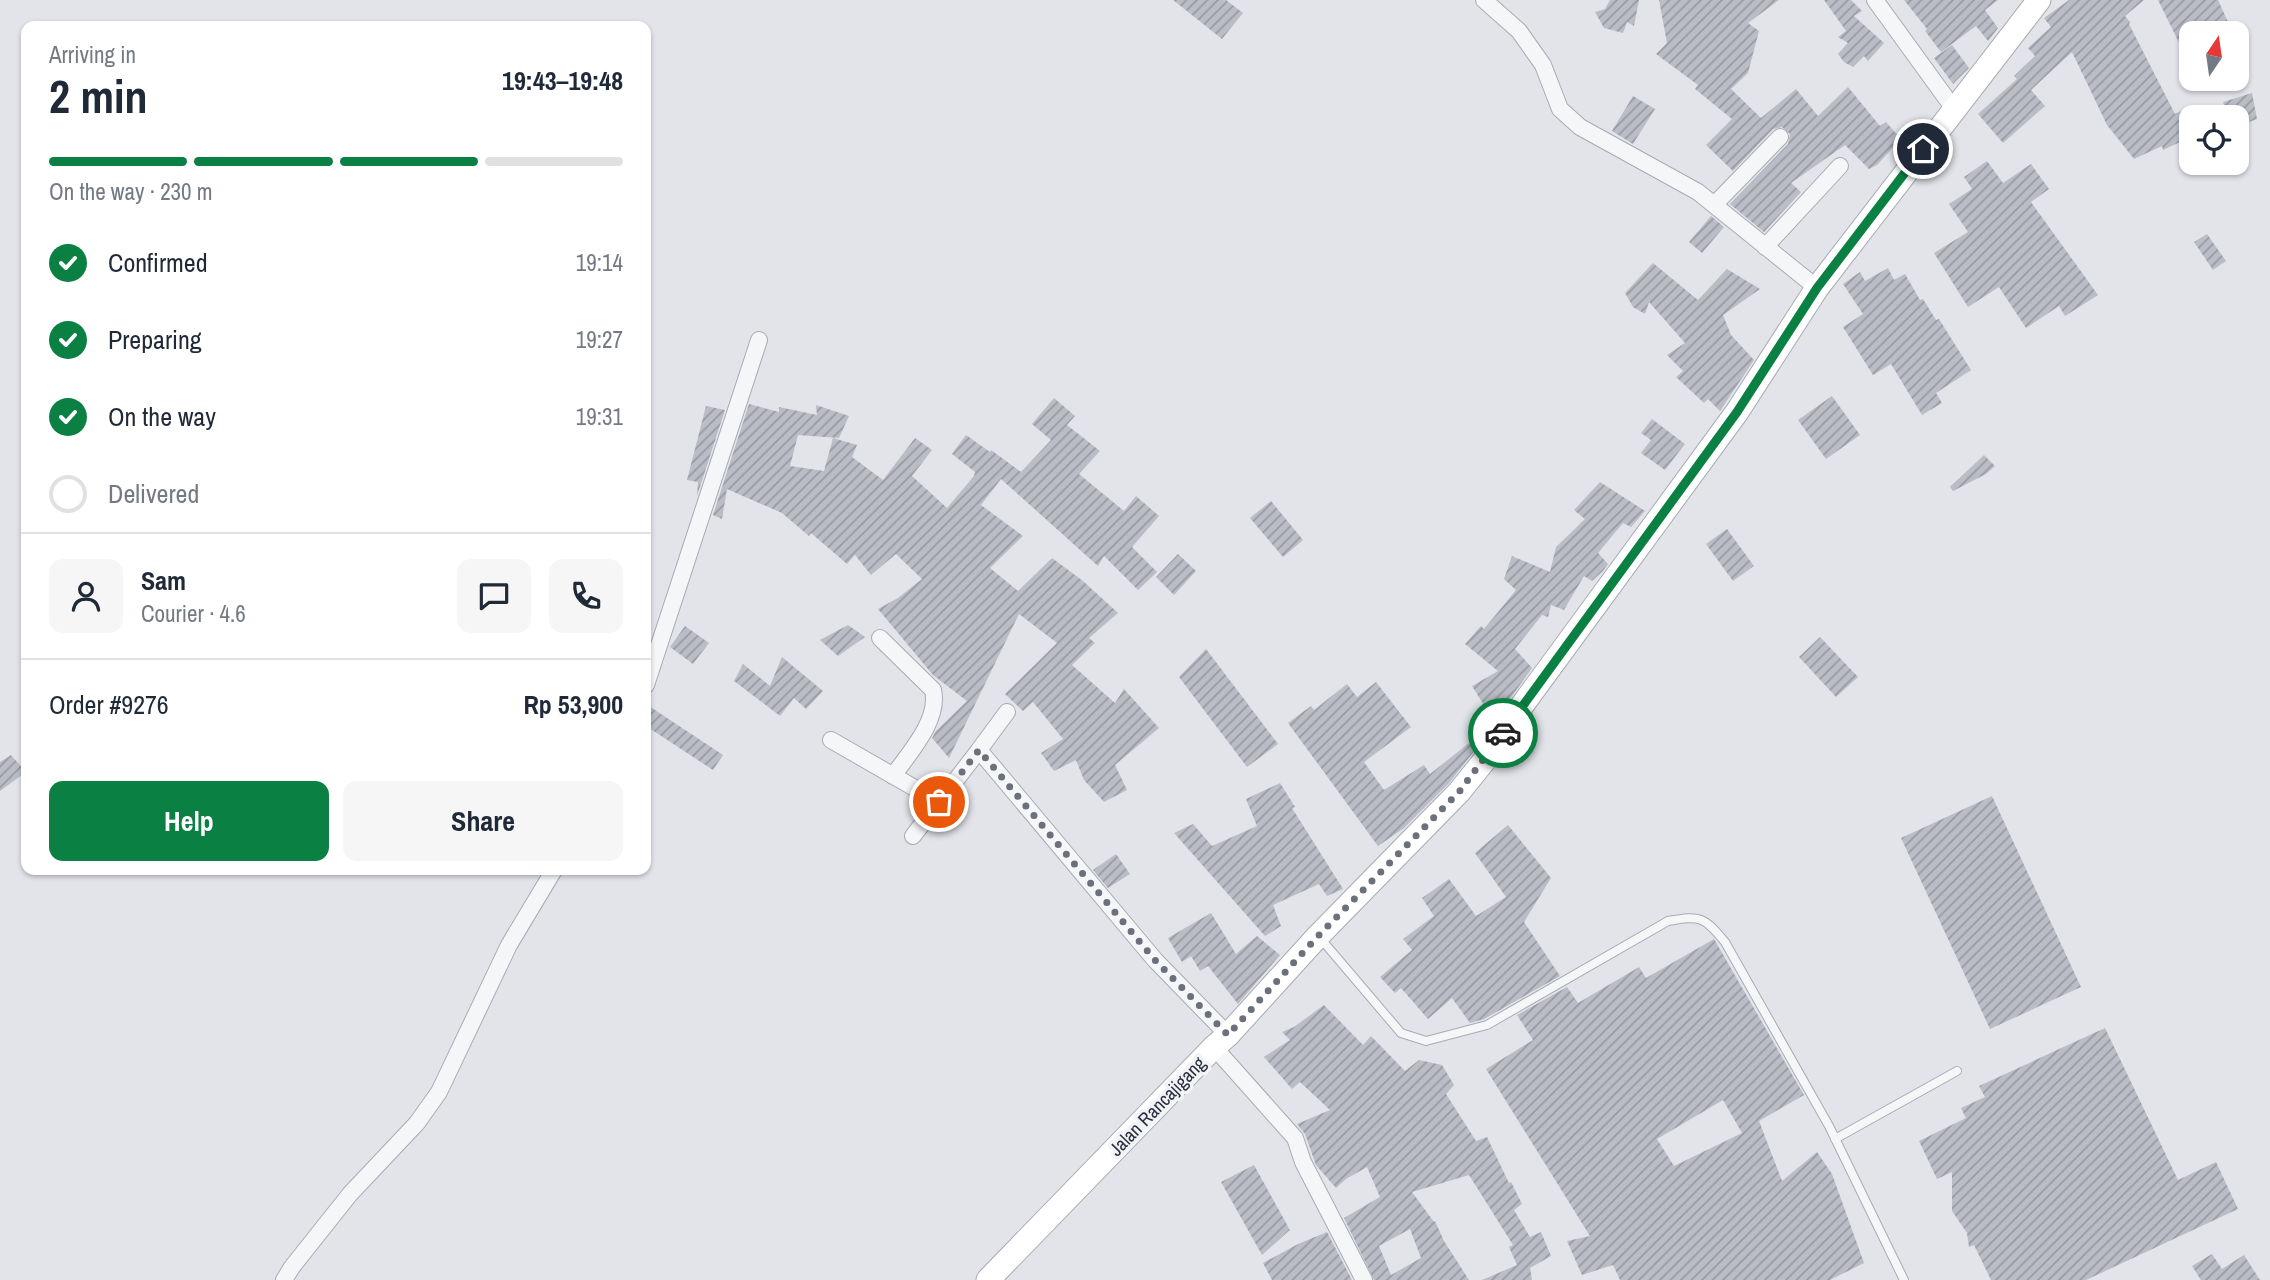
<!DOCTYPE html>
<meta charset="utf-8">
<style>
body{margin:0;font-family:"Archivo Narrow",sans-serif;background:#f6f6f7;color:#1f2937;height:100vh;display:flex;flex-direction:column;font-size:26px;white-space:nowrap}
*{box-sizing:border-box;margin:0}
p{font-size:23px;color:#747a83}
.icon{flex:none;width:38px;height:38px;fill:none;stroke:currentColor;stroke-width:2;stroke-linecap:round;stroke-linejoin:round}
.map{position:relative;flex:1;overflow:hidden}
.panel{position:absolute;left:21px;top:21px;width:630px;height:854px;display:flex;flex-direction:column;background:#fff;border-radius:14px;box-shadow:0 2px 5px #0004}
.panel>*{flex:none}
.needle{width:46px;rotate:13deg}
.tools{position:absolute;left:2179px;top:21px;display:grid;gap:14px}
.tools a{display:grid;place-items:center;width:70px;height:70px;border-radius:14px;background:#fff;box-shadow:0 2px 5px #0004;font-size:35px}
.pin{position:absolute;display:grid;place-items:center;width:60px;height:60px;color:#fff;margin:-30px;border:4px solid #fff;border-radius:50%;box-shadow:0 2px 7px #0007}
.courier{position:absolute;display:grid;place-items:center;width:70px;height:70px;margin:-35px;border:5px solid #0b8043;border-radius:50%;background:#fff;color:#222;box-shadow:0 2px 9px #0007}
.overview em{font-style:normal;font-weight:700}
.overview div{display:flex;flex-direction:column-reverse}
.overview{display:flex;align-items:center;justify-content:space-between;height:119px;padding:0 28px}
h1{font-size:46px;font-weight:700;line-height:52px}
.bar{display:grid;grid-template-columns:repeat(4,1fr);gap:10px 7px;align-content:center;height:84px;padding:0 28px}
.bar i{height:9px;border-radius:5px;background:#e0e1e3}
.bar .selected{background:#0b8043}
.bar p{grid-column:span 4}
.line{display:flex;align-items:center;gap:18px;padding:0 28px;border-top:2px solid #e0e1e3}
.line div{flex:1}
.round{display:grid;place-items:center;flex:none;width:74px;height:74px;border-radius:14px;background:#f6f6f7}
ol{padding:0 28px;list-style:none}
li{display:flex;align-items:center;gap:21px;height:77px}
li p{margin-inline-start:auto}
li .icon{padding:7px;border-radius:50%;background:#0b8043;color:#fff;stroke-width:4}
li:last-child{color:#747a83}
li i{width:38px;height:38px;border:4px solid #e0e1e3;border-radius:50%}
.action{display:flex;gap:14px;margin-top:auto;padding:14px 28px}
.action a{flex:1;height:80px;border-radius:14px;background:#0b8043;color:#fff;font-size:28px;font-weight:700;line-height:80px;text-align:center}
.action a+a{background:#f6f6f7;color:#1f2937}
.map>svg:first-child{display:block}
.building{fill:url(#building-hatch);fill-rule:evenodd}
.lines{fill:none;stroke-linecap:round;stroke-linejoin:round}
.service-casing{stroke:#a8abb4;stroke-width:10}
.minor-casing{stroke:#a8abb4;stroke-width:18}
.secondary-casing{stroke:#a8abb4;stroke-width:25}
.service{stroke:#f5f6f8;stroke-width:8}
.minor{stroke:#f5f6f8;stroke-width:16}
.secondary{stroke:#fff;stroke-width:23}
.done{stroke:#6c707c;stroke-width:7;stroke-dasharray:0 12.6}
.route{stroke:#0b8043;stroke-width:9}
.labels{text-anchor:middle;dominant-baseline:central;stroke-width:7;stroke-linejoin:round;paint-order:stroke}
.street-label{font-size:19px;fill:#2c3140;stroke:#f2f3f7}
</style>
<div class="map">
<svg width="2270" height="1280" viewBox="0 0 2270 1280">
<defs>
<pattern id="building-hatch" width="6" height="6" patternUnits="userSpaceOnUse" patternTransform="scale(1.75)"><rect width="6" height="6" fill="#babdc6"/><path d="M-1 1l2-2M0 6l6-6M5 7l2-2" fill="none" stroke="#979aa2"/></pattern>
</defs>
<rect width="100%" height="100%" fill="#e2e4ea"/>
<path class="building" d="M1173 0H1226L1243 13 1222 39Z
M1610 0H1639L1634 26 1627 22 1623 33 1604 28 1595 12 1605 9Z
M1659 0H1779L1748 23 1759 31 1748 73 1731 89 1761 118 1796 89 1818 116 1848 87 1880 126 1886 122 1901 139 1877 165 1869 169 1845 145 1791 183 1801 192 1764 232 1730 204 1788 144 1790 134 1782 127 1773 129 1733 171 1706 145 1732 119 1695 89 1698 85 1656 54 1667 43Z
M1824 0H1851L1862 11 1854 16 1884 43 1868 61 1864 56 1853 67 1844 62 1838 54 1848 43 1838 37 1846 31Z
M1904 0H1998L1985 10 1998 28 1988 41 1976 26 1941 52 1925 31 1927 29Z
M2069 0H2144L2125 16 2130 22 2129 24 2175 114 2183 110 2191 128V137L2163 150 2162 146 2134 159 2107 125 2072 52 2031 90 2045 106 2003 143 1978 114 2017 79 2014 76 2035 56 2028 48 2051 27 2044 18Z
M2158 0H2218L2233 33H2191V67Z
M1952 45 1969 68 1953 84 1934 58Z
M2252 93 2257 119 2236 127V117H2229L2223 102Z
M1633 96 1655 109 1633 144 1612 131Z
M1987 161 2003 183 2031 164 2049 189 2031 202 2098 295 2065 316 2059 306 2026 328 1999 287 1968 307 1934 253 1968 232 1949 204 1972 189 1964 177Z
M1711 216 1724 227 1702 253 1689 242Z
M2207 234 2226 261 2213 270 2194 242Z
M1653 263 1698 300 1727 269 1760 289 1723 315 1731 335 1754 360 1720 411 1708 399 1704 403 1676 377 1683 371 1667 355 1685 343 1649 302 1645 314 1633 307 1625 293Z
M1888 268 1894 280 1905 274 1920 300 1923 299 1936 320 1939 319 1971 370 1936 393 1942 403 1922 415 1891 364 1873 375 1843 327 1863 314 1843 284 1860 272 1865 281Z
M1832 396 1860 435 1826 459 1798 420Z
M1054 398 1075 416 1067 425 1100 451 1079 474 1124 511 1136 496 1159 516 1132 547 1157 572 1138 590 1104 556 1098 566 1001 479 981 505 1023 536 990 568 1018 591 1052 558 1083 581 1118 613 1089 638 1095 643 1072 665 1115 703 1124 689 1159 728 1115 765 1127 790 1104 802 1084 780 1076 760 1054 771 1041 753 1063 739 1033 702 1023 711 1005 694 1057 643 1019 614 949 758 932 738 936 731 967 701 933 675 878 609 898 598 922 579 896 554 871 575 855 555 847 564 811 533 809 536 782 513 727 489 722 519 713 515 749 404 779 412V407L817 415 816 405 849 416 839 438 798 435 790 466 824 471 833 438 857 445 852 457 883 480 915 438 932 450 912 476 947 508 974 476 975 472 952 454 966 435 990 452 991 450 1021 472 1051 440 1032 424Z
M706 406 725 410 697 496 698 482 687 480Z
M1652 419 1685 444 1665 470 1641 453 1651 440 1641 433Z
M1984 455 1995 466 1986 474 1953 491 1950 487Z
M1600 482 1645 511 1631 527 1623 523 1598 553 1608 564 1603 571 1592 581 1584 576 1564 610 1551 605 1548 617 1542 615 1515 649 1532 668 1507 703 1489 713 1472 686 1498 671 1465 644 1481 626 1484 629 1516 590 1504 579 1512 556 1550 572 1556 547 1585 519 1574 510Z
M1271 501 1303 540 1283 557 1250 518Z
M1727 529 1754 566 1733 581 1706 544Z
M1178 554 1196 571 1174 595 1156 577Z
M848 625 865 637 838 656 820 640Z
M685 626 709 643 693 664 670 647Z
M1820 637 1858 677 1836 697 1799 657Z
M1206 649 1278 744 1247 767 1179 677Z
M782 657 823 691 806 709 794 698 780 716 734 681 743 664 770 686Z
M1376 682 1411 727 1364 762 1384 790 1424 765 1430 774 1469 743 1475 750 1449 783 1404 828 1378 846 1288 723 1311 706 1314 710 1347 684 1357 697Z
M646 704 723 755 713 770 646 726Z
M11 755 26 772 0 791V762Z
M1280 783 1295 807 1292 808 1343 889 1327 896 1319 884 1273 905 1281 926 1265 936 1174 833 1193 824 1212 846 1257 826 1246 799Z
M1992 796 2081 987 1990 1029 1901 838Z
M1508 825 1551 878 1524 922 1560 976 1484 1019 1470 1023 1452 998 1428 1019 1401 988 1395 993 1380 977 1412 950 1403 939 1434 916 1422 898 1449 879 1476 916 1506 897 1475 853Z
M1116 854 1130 874 1108 888 1093 870Z
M1211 913 1236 954 1257 936 1280 955 1238 1004 1208 966 1200 971 1191 956 1182 962 1168 938Z
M1714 939 1804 1095 1759 1121 1782 1181 1817 1152 1832 1174 1864 1263 1830 1280H1620L1613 1265 1582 1275 1567 1241 1590 1236 1486 1069 1533 1040 1517 1015 1567 987 1578 1003 1639 967 1646 978ZM1723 1100 1742 1133 1674 1166 1657 1139Z
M1324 1005 1363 1045 1371 1036 1405 1071 1419 1060 1442 1065 1454 1085 1446 1094 1476 1141 1487 1137 1509 1183 1511 1182 1522 1204 1514 1210 1530 1237 1541 1232 1551 1256 1530 1268 1532 1280H1482L1517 1265 1509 1247 1513 1245 1469 1175 1412 1192 1434 1222 1435 1221 1444 1241 1469 1280H1374L1344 1218 1380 1197 1367 1167 1346 1179 1336 1188 1316 1165 1305 1134 1297 1124 1330 1110 1300 1082 1292 1089 1264 1057 1290 1040 1282 1032 1294 1027ZM1410 1229 1421 1258 1391 1275 1379 1246Z
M2105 1028 2178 1180 2216 1162 2238 1209 2086 1280H1991L1974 1245 1969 1247 1967 1233 1952 1211V1172L1937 1179 1919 1141 1966 1118 1961 1108 1985 1097 1979 1086Z
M1254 1165 1290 1230 1262 1255 1221 1182Z
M1327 1232 1352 1280H1272L1263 1263 1298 1244Z
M2212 1254 2222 1269 2244 1255 2260 1280H2201L2192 1266Z"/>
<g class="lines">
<defs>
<path id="service" d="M1321 939 1401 1033 1426 1041 1487 1025 1668 921C1701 915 1704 917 1725 942L1829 1126 1904 1280
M1835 1139 1957 1071"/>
<path id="minor" d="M1484 0 1519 31 1543 65 1560 109 1580 127 1698 192 1817 288
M1875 0 1954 109
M1714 205 1780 137
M1765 247 1840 166
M880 638 933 690C940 720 909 753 893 776
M646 685 759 340
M1007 712 979 750 1155 960 1228 1035
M831 740 939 802
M913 836 979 750
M1214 1047 1295 1138 1303 1162 1364 1280
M284 1280 292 1267 350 1194 417 1123 439 1092 509 945 554 870"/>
<path id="secondary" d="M988 1280 1214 1047 1228 1035 1318 936 1459 792 1488 756 1518 711 1737 412 1817 288 2039 0"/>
</defs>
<use href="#service" class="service-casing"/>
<use href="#minor" class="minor-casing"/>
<use href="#secondary" class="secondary-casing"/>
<use href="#service" class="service"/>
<use href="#minor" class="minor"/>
<use href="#secondary" class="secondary"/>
</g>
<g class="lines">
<path class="done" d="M939 802 979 750 1155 960 1228 1035 1318 936 1459 792 1503 733"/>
<path class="route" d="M1503 733 1737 412 1817 288 1923 149"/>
</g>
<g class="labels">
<g class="street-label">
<text transform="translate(1157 1106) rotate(-46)">Jalan Rancajigang</text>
</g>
</g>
</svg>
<div class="tools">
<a><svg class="needle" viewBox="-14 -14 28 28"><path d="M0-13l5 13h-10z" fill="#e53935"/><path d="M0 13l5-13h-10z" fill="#747a83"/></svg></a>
<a><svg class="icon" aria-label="locate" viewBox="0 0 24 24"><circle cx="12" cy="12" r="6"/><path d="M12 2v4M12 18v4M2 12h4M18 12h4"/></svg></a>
</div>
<div class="pin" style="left:939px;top:802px;background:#ea580c"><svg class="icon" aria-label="bag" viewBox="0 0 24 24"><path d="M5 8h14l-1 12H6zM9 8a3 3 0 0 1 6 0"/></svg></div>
<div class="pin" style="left:1923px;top:149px;background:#1f2937"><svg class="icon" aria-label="home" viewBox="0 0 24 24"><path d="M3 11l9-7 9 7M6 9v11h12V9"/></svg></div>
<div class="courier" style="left:1503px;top:733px"><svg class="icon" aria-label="car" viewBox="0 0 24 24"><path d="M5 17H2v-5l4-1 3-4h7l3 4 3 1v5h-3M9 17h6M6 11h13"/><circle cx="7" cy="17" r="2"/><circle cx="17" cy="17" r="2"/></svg></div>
<section class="panel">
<div class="overview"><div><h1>2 min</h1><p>Arriving in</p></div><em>19:43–19:48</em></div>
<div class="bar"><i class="selected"></i><i class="selected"></i><i class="selected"></i><i></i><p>On the way · 230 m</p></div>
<ol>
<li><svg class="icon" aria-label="check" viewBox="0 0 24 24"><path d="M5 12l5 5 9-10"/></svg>Confirmed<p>19:14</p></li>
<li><svg class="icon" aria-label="check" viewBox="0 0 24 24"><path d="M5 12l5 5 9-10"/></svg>Preparing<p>19:27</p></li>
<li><svg class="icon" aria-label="check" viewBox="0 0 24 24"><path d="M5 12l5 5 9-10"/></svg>On the way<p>19:31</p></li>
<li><i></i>Delivered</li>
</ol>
<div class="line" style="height:126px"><a class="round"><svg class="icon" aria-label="person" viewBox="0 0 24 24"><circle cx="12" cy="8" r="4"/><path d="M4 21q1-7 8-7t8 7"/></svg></a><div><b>Sam</b><p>Courier · 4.6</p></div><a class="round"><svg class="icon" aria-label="chat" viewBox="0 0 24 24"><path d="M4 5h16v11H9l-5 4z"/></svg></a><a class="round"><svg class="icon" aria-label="phone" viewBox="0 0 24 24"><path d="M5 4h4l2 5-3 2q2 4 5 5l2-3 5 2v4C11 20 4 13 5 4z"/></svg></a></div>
<div class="line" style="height:91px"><div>Order #9276</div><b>Rp 53,900</b></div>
<div class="action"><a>Help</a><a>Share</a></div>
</section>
</div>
